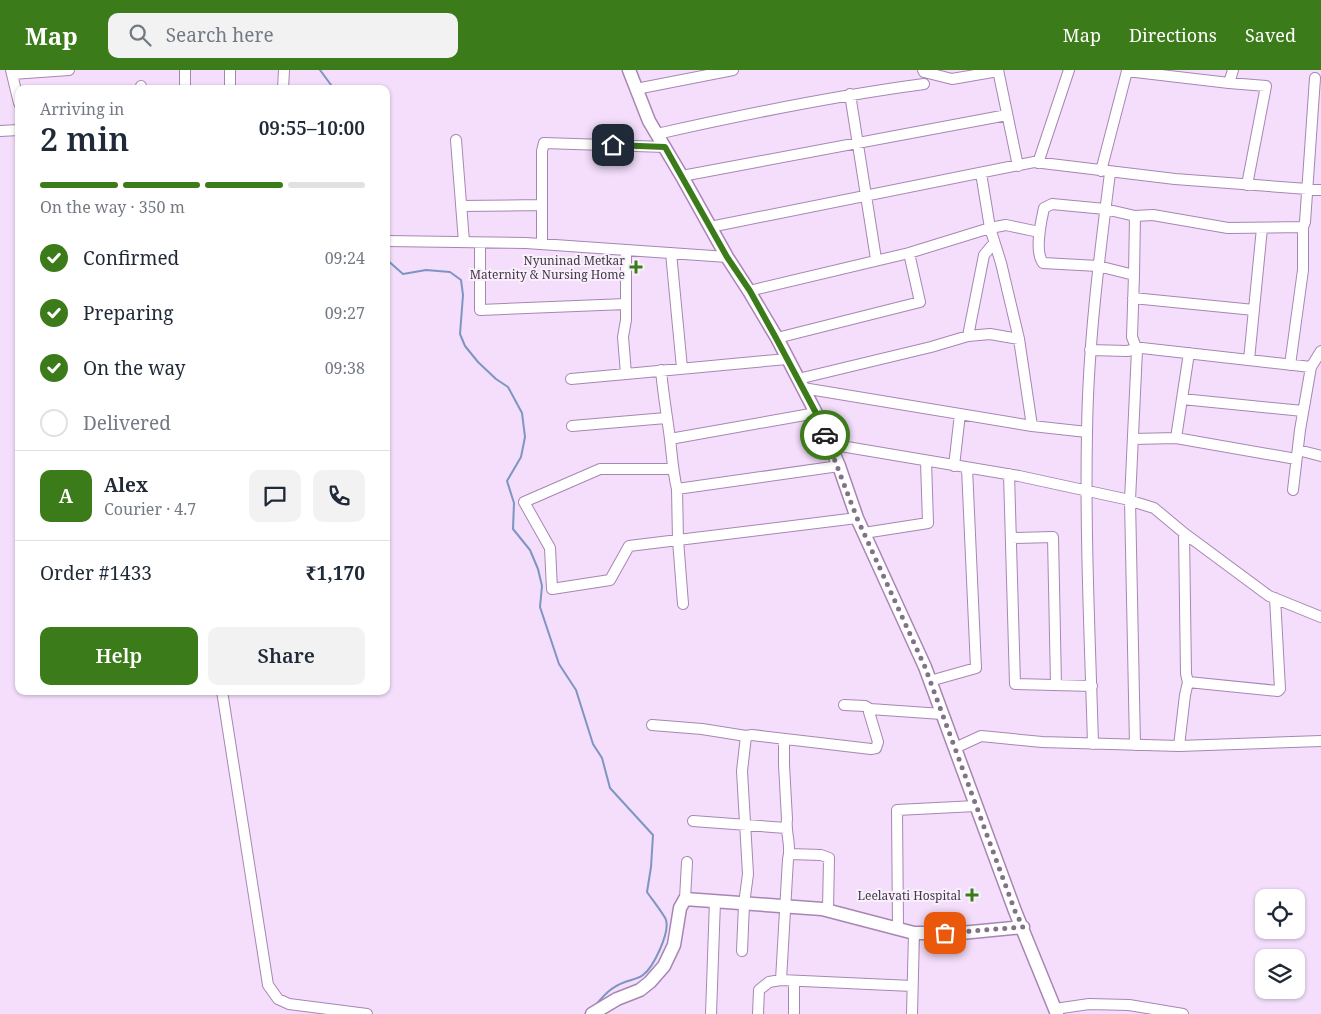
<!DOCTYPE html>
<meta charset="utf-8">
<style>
body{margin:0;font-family:"Noto Serif",serif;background:#f2f2f3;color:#1f2937;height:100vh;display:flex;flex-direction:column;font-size:19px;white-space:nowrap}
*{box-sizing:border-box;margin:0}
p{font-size:16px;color:#747a83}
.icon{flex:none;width:28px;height:28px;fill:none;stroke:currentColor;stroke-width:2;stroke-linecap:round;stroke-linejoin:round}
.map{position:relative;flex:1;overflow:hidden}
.details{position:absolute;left:15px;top:15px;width:375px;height:610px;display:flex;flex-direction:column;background:#fff;border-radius:10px;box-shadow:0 1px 4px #0004}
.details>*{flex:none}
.buttons{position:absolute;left:1255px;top:819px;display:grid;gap:10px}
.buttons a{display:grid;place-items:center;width:50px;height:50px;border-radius:10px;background:#fff;box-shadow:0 1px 4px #0004;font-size:25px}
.pin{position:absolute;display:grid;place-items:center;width:42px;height:42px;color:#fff;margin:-21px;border-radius:10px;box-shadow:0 2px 8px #0006}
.courier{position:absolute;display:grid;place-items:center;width:50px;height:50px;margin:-25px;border:4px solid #3b7b19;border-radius:50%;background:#fff;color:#222;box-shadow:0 1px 6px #0007}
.head em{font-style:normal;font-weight:600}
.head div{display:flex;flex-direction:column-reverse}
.head{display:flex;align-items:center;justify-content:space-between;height:85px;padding:0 25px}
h1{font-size:32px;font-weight:600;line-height:38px}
.bar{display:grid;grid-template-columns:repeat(4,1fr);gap:8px 5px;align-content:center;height:60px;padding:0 25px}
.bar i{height:6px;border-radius:4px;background:#e0e1e3}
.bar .selected{background:#3b7b19}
.bar p{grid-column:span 4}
.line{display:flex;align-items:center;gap:12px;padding:0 25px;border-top:1px solid #e0e1e3}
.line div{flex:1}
.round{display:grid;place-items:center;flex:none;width:52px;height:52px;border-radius:10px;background:#f2f2f3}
ol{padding:0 25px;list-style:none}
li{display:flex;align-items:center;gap:15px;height:55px}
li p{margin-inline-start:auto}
li .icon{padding:5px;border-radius:50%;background:#3b7b19;color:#fff;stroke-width:4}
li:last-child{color:#747a83}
li i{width:28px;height:28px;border:2px solid #e0e1e3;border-radius:50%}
.button{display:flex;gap:10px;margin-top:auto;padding:10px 25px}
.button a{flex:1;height:58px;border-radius:10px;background:#3b7b19;color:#fff;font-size:20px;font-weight:600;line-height:58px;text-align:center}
.button a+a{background:#f2f2f3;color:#1f2937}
header{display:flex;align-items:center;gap:30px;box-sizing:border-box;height:70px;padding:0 25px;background:#3b7b19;color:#fff}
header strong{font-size:24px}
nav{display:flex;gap:28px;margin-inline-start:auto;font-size:18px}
.search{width:350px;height:45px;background:#f2f2f3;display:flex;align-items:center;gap:12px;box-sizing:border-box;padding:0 18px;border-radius:10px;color:#747a83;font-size:19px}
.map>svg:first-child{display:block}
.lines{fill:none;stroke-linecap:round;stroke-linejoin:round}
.stream{stroke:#7e95c2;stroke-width:2}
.minor-casing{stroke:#a886b3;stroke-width:12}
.major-casing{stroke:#a886b3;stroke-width:15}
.minor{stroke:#fff;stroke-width:10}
.major{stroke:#fff;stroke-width:12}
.done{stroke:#827187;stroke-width:5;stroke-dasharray:0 9}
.route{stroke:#3b7b19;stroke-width:6}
.poi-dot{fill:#3b7b19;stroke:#f8f1fb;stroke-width:2}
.labels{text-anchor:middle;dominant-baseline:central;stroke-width:4;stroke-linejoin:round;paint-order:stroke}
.poi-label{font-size:12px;fill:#443649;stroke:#f8f1fb;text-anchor:end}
</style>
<header>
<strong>Map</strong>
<div class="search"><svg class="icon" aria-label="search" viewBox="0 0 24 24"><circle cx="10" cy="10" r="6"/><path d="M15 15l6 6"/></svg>Search here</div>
<nav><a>Map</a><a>Directions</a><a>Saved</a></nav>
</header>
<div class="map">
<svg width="1321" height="944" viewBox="0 0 1321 944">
<rect width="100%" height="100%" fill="#f4defb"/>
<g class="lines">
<path class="stream" d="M320 0 334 19
M386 189 403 204 426 200 450 202 461 210 463 225 460 264 465 276 478 292 496 309 508 317 522 343 525 367 521 387 507 411 514 433 513 459 530 480 538 499 542 516 540 537 559 594 576 620 593 674 602 688 610 718 653 765 651 797 647 822C651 828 665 846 666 850 670 863 653 898 643 905 638 909 630 910 625 912 611 917 604 925 595 936"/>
<defs>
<path id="minor" d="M11 0 19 33
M923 0 924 2 952 9 998 1
M998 0 1018 96
M12 4 69 0
M1229 13 1266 16 1247 115
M141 19V16
M185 19V0
M230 19V0
M283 19 284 0
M636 19 733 0
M850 24 876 189
M0 61 19 60
M657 64C745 44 834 26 924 14
M456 70 464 172
M1038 93 1069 0
M1101 101 1127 1 1229 13 1233 0
M981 103 990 158 1006 155 1039 162
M682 106 1007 45
M461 136 541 135
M1135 146 1153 145 1228 158 1303 157
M710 157 1034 92 1175 109 1321 120
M386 171 526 173 727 187
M480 173V240L626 234
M542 174V81L544 73 665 77
M626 181V250L623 267 626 304 787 289
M671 183 682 298
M1134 205 1135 146 1105 139 1052 134 1044 138C1041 152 1034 181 1043 193L1098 196 1134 205 1132 267 1137 280 1130 430 1135 675
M749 221 909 183 990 158 1001 193 1019 269 1032 356
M1133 228 1254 240
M968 266 984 185 994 173
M777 268 920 232 909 183
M1090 280 1127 281 1142 278 1311 297
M1249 290 1262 158
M1290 295 1303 200V157L1305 152 1315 8
M661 300C663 323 667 346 670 369 672 386 673 403 677 419L839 396
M571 309 626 304
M798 309 931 277 968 266 990 264 1019 269
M803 318 1032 356 1087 362
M1182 329 1303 341
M572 356 666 348
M1176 368 1189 283
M670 369 816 343
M1133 369 1176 368 1296 389
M829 374 1019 406 1125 429 1154 438 1184 463 1269 526 1321 547
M1298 380 1321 386
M954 396 960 344
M672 399H600L524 432 550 478 552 519 610 510 629 476 678 470 683 534
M1009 404 1015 614 1092 616
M677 419 678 470 857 448
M1293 420 1300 360 1311 297 1321 281
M864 463 928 453 926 391
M1011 468 1053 467 1056 615
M930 611 976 598 967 398
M1188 612 1278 621 1280 619 1275 528
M222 621 268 915 278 929 289 934 367 944
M844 635 865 636 870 639 942 644
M652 655 702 659 746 666 752 665 871 679 876 678 878 672 869 642 870 639
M1093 674C1090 570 1085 466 1087 363 1088 276 1099 189 1110 103
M1179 676 1185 625 1188 612 1186 604 1184 463
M955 678 981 666 1042 672 1179 676 1321 671
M693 751 786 758
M790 784 821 785 829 788 828 840
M685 829 687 792
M898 858 897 740 976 736
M742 881 744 834 748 804 742 701 746 666
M781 910 788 789C792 777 785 762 787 749L784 695V669
M794 911V944
M1055 939 1089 934 1129 935 1183 944
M711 944 715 831
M758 944 759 920 769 912 781 910 912 916
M912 944 914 863"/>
<path id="major" d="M629 0 649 51 684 110 727 187 749 221 777 268 816 343 839 396 857 448 925 597 1015 841 1057 944
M592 944 617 929 640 920 650 912 664 896 674 875 680 838 685 829 822 839 914 863H961L1023 857"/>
</defs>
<use href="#minor" class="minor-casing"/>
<use href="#major" class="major-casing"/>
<use href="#minor" class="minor"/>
<use href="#major" class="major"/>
</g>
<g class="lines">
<path class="done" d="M825 365 857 448 925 597 1015 841 1023 857 945 863"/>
<path class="route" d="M613 75 665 77 727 187 750 221 776 268 816 343 825 365"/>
</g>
<g class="poi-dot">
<path d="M633.5 189.5h5v5h5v5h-5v5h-5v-5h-5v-5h5z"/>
<path d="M969.5 817.5h5v5h5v5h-5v5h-5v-5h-5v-5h5z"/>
</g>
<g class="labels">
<g class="poi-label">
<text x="625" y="190">Nyuninad Metkar<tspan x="625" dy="14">Maternity &amp; Nursing Home</tspan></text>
<text x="961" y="825">Leelavati Hospital</text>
</g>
</g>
</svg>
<div class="buttons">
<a><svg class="icon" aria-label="locate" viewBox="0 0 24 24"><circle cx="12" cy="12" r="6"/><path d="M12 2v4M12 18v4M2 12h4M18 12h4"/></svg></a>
<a><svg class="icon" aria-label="layers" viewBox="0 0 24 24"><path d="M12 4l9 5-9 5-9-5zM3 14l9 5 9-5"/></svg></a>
</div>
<div class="pin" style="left:945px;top:863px;background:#ea580c"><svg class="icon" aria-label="bag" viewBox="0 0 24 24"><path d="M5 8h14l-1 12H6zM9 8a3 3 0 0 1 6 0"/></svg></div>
<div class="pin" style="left:613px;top:75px;background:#1f2937"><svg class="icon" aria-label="home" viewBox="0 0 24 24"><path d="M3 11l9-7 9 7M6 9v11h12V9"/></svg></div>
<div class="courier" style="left:825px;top:365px"><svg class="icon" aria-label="car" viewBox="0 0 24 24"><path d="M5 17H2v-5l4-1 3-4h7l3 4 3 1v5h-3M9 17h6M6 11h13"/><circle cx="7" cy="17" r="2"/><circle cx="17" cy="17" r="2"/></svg></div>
<section class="details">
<div class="head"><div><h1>2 min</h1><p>Arriving in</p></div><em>09:55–10:00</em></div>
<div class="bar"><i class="selected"></i><i class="selected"></i><i class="selected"></i><i></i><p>On the way · 350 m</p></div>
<ol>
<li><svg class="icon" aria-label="check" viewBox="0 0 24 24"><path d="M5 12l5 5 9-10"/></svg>Confirmed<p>09:24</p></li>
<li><svg class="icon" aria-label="check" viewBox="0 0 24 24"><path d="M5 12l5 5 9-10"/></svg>Preparing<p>09:27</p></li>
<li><svg class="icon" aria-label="check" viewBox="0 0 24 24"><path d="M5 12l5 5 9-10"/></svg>On the way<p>09:38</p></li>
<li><i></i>Delivered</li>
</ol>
<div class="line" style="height:90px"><b class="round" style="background:#3b7b19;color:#fff">A</b><div><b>Alex</b><p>Courier · 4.7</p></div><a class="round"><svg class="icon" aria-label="chat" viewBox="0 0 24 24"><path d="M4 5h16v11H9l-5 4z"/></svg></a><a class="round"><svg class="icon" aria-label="phone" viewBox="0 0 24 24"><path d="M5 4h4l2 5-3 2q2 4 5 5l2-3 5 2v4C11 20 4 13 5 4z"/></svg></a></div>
<div class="line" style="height:65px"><div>Order #1433</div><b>₹1,170</b></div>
<div class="button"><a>Help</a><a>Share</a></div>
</section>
</div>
